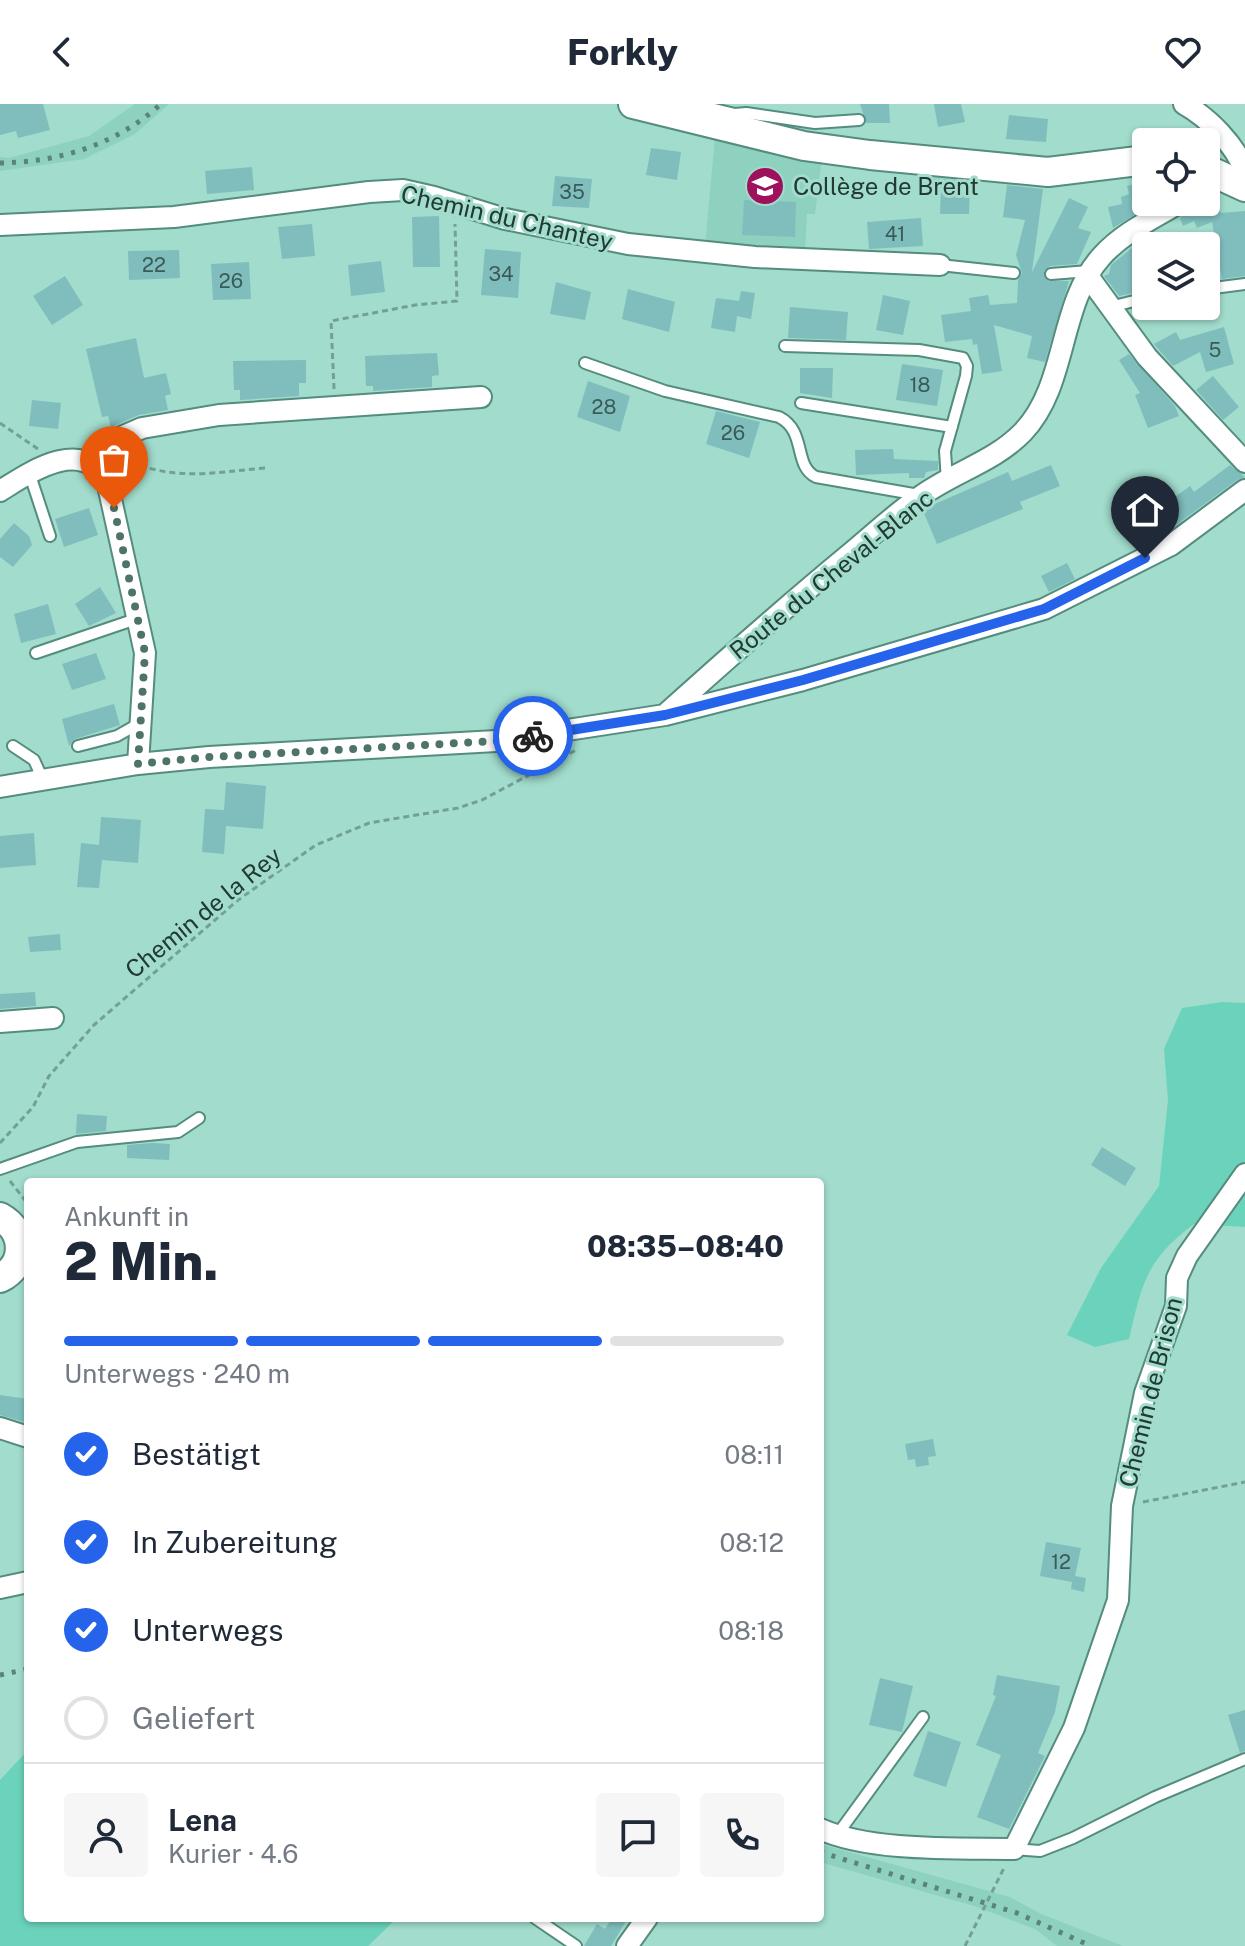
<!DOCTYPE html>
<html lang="de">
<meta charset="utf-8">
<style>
body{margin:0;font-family:"Public Sans",sans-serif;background:#f6f6f7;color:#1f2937;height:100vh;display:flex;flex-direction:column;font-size:30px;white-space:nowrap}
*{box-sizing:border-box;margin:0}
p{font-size:26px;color:#747a83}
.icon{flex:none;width:44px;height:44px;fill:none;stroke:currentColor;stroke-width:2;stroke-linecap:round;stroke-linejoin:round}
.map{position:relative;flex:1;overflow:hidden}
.panel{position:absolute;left:24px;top:1074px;width:800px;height:744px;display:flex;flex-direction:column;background:#fff;border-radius:8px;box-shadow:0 2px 6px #0004}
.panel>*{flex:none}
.buttons{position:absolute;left:1132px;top:24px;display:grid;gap:16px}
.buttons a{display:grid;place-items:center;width:88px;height:88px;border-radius:8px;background:#fff;box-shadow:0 2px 6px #0004;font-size:40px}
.pin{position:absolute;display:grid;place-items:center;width:68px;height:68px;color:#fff;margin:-82px -34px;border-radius:50% 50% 50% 0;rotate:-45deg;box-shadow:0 0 8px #0007}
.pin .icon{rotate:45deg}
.courier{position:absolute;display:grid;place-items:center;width:80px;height:80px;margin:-40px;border:6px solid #2563eb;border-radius:50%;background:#fff;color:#222;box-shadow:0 2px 10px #0007}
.summary em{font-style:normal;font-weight:800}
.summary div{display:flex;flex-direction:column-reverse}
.summary{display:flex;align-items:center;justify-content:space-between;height:136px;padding:0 40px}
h1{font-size:52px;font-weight:800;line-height:60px}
.bar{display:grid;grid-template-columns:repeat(4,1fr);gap:12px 8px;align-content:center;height:96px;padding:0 40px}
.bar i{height:10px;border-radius:6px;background:#e0e1e3}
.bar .active{background:#2563eb}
.bar p{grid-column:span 4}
.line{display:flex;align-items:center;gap:20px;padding:0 40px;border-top:2px solid #e0e1e3}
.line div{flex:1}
.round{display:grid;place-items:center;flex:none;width:84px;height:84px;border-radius:8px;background:#f6f6f7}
ol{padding:0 40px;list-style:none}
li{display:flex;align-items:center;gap:24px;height:88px}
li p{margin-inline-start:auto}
li .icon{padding:8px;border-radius:50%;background:#2563eb;color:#fff;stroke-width:4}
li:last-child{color:#747a83}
li i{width:44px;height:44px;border:4px solid #e0e1e3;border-radius:50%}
header{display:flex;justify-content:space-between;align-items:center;height:104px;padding:0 40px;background:#fff;font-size:36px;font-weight:800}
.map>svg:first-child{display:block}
.built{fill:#8ed1bf}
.green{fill:#6bd3bb}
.building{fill:#80bebe}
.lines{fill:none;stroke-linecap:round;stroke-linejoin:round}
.lane-casing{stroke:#548c7e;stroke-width:14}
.street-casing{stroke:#548c7e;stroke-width:24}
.secondary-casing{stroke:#548c7e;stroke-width:32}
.path{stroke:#72a094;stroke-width:3;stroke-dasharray:6 4;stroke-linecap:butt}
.lane{stroke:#fff;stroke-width:10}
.street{stroke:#fff;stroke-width:20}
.secondary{stroke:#fff;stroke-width:28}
.rail{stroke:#5b8378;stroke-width:5;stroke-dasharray:4 8;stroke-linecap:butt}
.done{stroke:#4e7369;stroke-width:8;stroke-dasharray:0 14.4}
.route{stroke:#2563eb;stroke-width:10}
.labels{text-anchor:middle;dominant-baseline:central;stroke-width:6;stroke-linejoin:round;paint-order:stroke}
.number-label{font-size:20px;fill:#3a5b56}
.poi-label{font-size:24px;fill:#223a34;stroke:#a1dccc;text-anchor:start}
.street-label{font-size:24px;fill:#223a34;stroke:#a1dccc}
</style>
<header><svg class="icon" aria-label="back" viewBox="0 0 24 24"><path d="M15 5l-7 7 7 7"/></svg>Forkly<svg class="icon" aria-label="heart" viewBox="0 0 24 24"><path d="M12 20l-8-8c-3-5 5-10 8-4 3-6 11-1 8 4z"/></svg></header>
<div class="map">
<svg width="1245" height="1842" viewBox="0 0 1245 1842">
<rect width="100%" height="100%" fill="#a1dccc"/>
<path class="built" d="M135 0H169L135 30 84 55 0 67V53L9 54 89 32Z
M715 33 822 54 815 110H807L805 149 705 142Z
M820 1740 1010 1793 1041 1810 1123 1842H1057L1035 1825 974 1802 820 1758Z"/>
<path class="green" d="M1222 898 1245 899V1123L1194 1120C1146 1156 1142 1179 1129 1235L1095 1243 1067 1231 1101 1164 1159 1082 1168 996 1164 945 1182 904Z
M28 1646V1814H397L368 1842H0V1676Z"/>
<path class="building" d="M0 0H43L50 26 18 34 16 27 0 31Z
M860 0H889L890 19H866Z
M934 0H961L965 18 938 23Z
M1009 11 1048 15 1046 38 1006 35Z
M651 44 681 48 677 76 646 71Z
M252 63 254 86 207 90 205 67Z
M555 72 592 75 589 104 552 102Z
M929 74 957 76V84L970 85 969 110H940L941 84H929Z
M1146 77V98H1155L1113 124 1108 103 1122 100 1121 93 1129 90 1127 82Z
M1007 81 1043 85 1032 168 1069 94 1088 103 1078 124 1091 128 1077 160 1050 162 1044 167 1048 177H1069L1045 258 1027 254 1032 232 994 221 1002 267 982 270 977 240 973 241 972 235 945 238 941 211 971 207 969 194 988 191 990 201 1017 199 1018 176 1022 169 1016 151 1025 116 1003 113Z
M744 96 796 98 795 133 742 131Z
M1196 98H1217L1221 109 1245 107V172L1222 175 1212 118 1197 124 1194 117 1183 122 1180 114Z
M439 112 440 163H413L412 113Z
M921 114 923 142 869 145 867 118Z
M312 120 315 152 282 155 278 123Z
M1132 144 1139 165 1146 164V186L1119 192 1104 172 1109 170 1111 161Z
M485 145 521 148 518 194 481 191Z
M179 146 180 174 129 176 128 147Z
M381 157 385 188 351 192 348 161Z
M249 158 251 195 213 196 211 160Z
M65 172 83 201 52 221 33 192Z
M556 178 591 188 585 216 550 210Z
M628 185 675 198 669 228 622 215Z
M741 187 755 189 751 215 737 212 735 228 711 224 716 194 739 197Z
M883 191 910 197 903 231 876 226Z
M790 203 848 208 846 236 788 234Z
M1224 223 1234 260 1206 268 1200 248 1173 262 1154 240 1176 228 1180 236Z
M136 234 144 274 166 269 171 290 165 292 168 306 139 311 111 323 108 312 102 313 86 245Z
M437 249 439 271 432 272V283L373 287V282H366L365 252Z
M1129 250 1175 302 1179 312 1148 324 1135 291 1140 289 1119 256Z
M306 256V279H299V292L240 296V286H234L233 257Z
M902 260 943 266 937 302 896 296Z
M800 264H833L832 294 800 289Z
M1213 272 1239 303 1223 316 1196 286Z
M588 277 630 292 620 328 577 313Z
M32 296 61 299 58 325 29 322Z
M716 307 760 318 749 354 706 340Z
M893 345 894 355 938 357V366L926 368 924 374H909V369L856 371 855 346Z
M1051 361 1060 382 1020 398 1023 405 937 440 923 407 928 403 1008 368 1012 377Z
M1230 361 1245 373 1237 376 1164 430 1146 439 1135 422 1190 382 1194 388Z
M89 404 98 431 64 443 55 415Z
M14 419 29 432 32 441 13 463 0 453V435Z
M1067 459 1075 475 1049 488 1041 472Z
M100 483 116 509 89 522 75 500Z
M48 500 56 530 21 539 14 510Z
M96 549 106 575 72 586 62 560Z
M114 600 120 621 75 635 69 642 62 615Z
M226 678 266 682 263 725 226 722 224 750 202 748 205 705 224 706Z
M101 713 141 716 138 759 102 756 99 784 77 783 81 739 99 741Z
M34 729 36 761 0 764V732Z
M60 830 61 846 30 848 28 833Z
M35 888 36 902 0 905V890Z
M77 1010 107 1012 106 1027 76 1030Z
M152 1039 170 1040 169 1056 127 1054V1041Z
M1102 1043 1136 1064 1125 1082 1091 1061Z
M0 1291 28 1295V1319L0 1311Z
M933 1335 936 1352 928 1353 929 1361 916 1363 915 1355 908 1356 905 1340Z
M1046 1438 1081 1444 1075 1472 1086 1474 1084 1488 1071 1485 1072 1478 1040 1472Z
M997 1571 1060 1582 1055 1608 1038 1649 1045 1652 1009 1725 977 1713 1001 1651 976 1641 996 1592 993 1591Z
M880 1574 913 1582 902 1628 869 1621Z
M1245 1606V1647L1240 1649 1228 1611Z
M928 1627 961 1638 946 1683 913 1672Z
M612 1814H628L611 1842H584L597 1820 605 1825Z"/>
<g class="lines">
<defs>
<path id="lane" d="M693 0 735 10
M728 19 735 10 746 9 815 19 859 16
M940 161 1014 169
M1051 170 1089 167
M1206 185 1245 180
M1110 203 1146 194
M785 242 919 246 963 254 967 262 966 272 945 347 947 377
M585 259 665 287 779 313C807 327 793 362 816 373L919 391
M801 299 952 323
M29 368 50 432
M36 549 139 514
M13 642 34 656 43 676
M78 642 117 632 140 619
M0 1065 77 1038 178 1028 199 1014
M837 1731 923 1613
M1014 1745 1040 1747 1073 1734 1155 1693 1245 1655
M535 1814 576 1842"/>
<path id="street" d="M1184 0C1209 14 1235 41 1245 67
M0 121 174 113 369 88 403 86 434 93 505 115 628 140 755 153 940 161
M1088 172 1147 253 1245 358
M88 356 112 337 142 324 219 311 481 293
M0 387C32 367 81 333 107 377L145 549 138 660
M668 608C728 554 788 501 851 449 874 430 896 409 921 392 954 368 994 358 1023 328 1068 281 1058 201 1101 153 1122 129 1154 114 1181 98
M0 683 138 660 209 653 496 637 665 611 803 576 1044 505 1171 441 1245 386
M0 918 53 914
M0 1324 28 1333
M0 1484 28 1478
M820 1725C872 1748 957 1744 1014 1745L1074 1624 1118 1496 1122 1402 1145 1289 1176 1202 1177 1174 1187 1152 1245 1070
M627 1842 647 1814"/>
<path id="secondary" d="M633 0 804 42 870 51 1048 68 1146 56
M1206 65 1245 83
M0 1113C26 1127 27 1161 0 1174"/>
</defs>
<use href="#lane" class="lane-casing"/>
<use href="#street" class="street-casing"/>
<use href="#secondary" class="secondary-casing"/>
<path class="path" d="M334 285 331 217 415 201 457 197 455 120
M0 319 38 345
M122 353C170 379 215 368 266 364
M0 1039 33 1003 49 972 94 921 238 796 316 741 369 719 458 704 482 696 578 645
M10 1077 28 1100
M1143 1398 1245 1378
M965 1842 1005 1762"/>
<use href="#lane" class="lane"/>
<use href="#street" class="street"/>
<use href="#secondary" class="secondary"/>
<path class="rail" d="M0 59C59 58 116 41 161 0
M0 1571 28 1565
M820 1748 1017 1809 1091 1842"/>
</g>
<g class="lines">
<path class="done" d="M114 404 145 549 138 660 209 653 496 637 533 632"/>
<path class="route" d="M533 632 665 611 803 576 1044 505 1145 454"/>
</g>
<defs>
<symbol id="school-disc" viewBox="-11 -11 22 22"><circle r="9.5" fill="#9f115c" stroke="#a1dccc"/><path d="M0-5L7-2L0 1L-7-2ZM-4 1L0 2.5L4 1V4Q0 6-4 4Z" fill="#fff"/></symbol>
</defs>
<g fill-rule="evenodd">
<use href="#school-disc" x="743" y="60" width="44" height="44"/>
</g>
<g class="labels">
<g class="number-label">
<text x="572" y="88">35</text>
<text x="895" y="130">41</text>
<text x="154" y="161">22</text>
<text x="501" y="170">34</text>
<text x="231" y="177">26</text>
<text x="1215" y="246">5</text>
<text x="920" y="281">18</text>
<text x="604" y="303">28</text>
<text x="733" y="329">26</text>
<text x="1061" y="1458">12</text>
</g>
<g class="poi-label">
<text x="793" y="82">Collège de Brent</text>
</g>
<g class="street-label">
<text transform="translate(507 113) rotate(13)">Chemin du Chantey</text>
<text transform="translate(831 470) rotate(-39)">Route du Cheval-Blanc</text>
<text transform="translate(203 808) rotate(-39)">Chemin de la Rey</text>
<text transform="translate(1150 1288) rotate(-76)">Chemin de Brison</text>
</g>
</g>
</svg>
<div class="buttons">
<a><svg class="icon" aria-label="locate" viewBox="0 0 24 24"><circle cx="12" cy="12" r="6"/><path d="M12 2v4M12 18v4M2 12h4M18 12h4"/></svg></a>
<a><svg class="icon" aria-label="layers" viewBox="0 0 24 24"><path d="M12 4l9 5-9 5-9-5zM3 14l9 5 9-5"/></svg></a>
</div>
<div class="pin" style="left:114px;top:404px;background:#ea580c"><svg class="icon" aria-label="bag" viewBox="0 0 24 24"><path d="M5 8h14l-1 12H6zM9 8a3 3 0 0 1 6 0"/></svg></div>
<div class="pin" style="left:1145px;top:454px;background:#1f2937"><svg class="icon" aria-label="home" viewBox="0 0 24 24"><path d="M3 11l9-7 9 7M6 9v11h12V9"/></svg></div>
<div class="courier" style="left:533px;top:632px"><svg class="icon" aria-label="bike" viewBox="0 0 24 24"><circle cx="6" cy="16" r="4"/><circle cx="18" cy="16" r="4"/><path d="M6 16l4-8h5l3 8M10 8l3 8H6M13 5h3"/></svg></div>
<section class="panel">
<div class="summary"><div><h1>2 Min.</h1><p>Ankunft in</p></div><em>08:35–08:40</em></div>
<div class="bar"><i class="active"></i><i class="active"></i><i class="active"></i><i></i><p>Unterwegs · 240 m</p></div>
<ol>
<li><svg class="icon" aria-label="check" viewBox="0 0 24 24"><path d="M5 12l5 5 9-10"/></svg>Bestätigt<p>08:11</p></li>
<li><svg class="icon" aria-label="check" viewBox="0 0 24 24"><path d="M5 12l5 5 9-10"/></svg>In Zubereitung<p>08:12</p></li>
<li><svg class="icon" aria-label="check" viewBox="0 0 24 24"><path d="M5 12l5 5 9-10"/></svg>Unterwegs<p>08:18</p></li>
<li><i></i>Geliefert</li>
</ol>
<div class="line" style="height:144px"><a class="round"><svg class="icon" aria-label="person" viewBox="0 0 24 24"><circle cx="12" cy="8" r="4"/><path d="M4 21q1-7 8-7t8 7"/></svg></a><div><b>Lena</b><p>Kurier · 4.6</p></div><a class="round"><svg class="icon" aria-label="chat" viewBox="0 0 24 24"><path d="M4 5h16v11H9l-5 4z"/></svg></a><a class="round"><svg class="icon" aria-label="phone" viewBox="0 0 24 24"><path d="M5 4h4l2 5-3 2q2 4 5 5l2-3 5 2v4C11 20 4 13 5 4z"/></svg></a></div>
</section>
</div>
